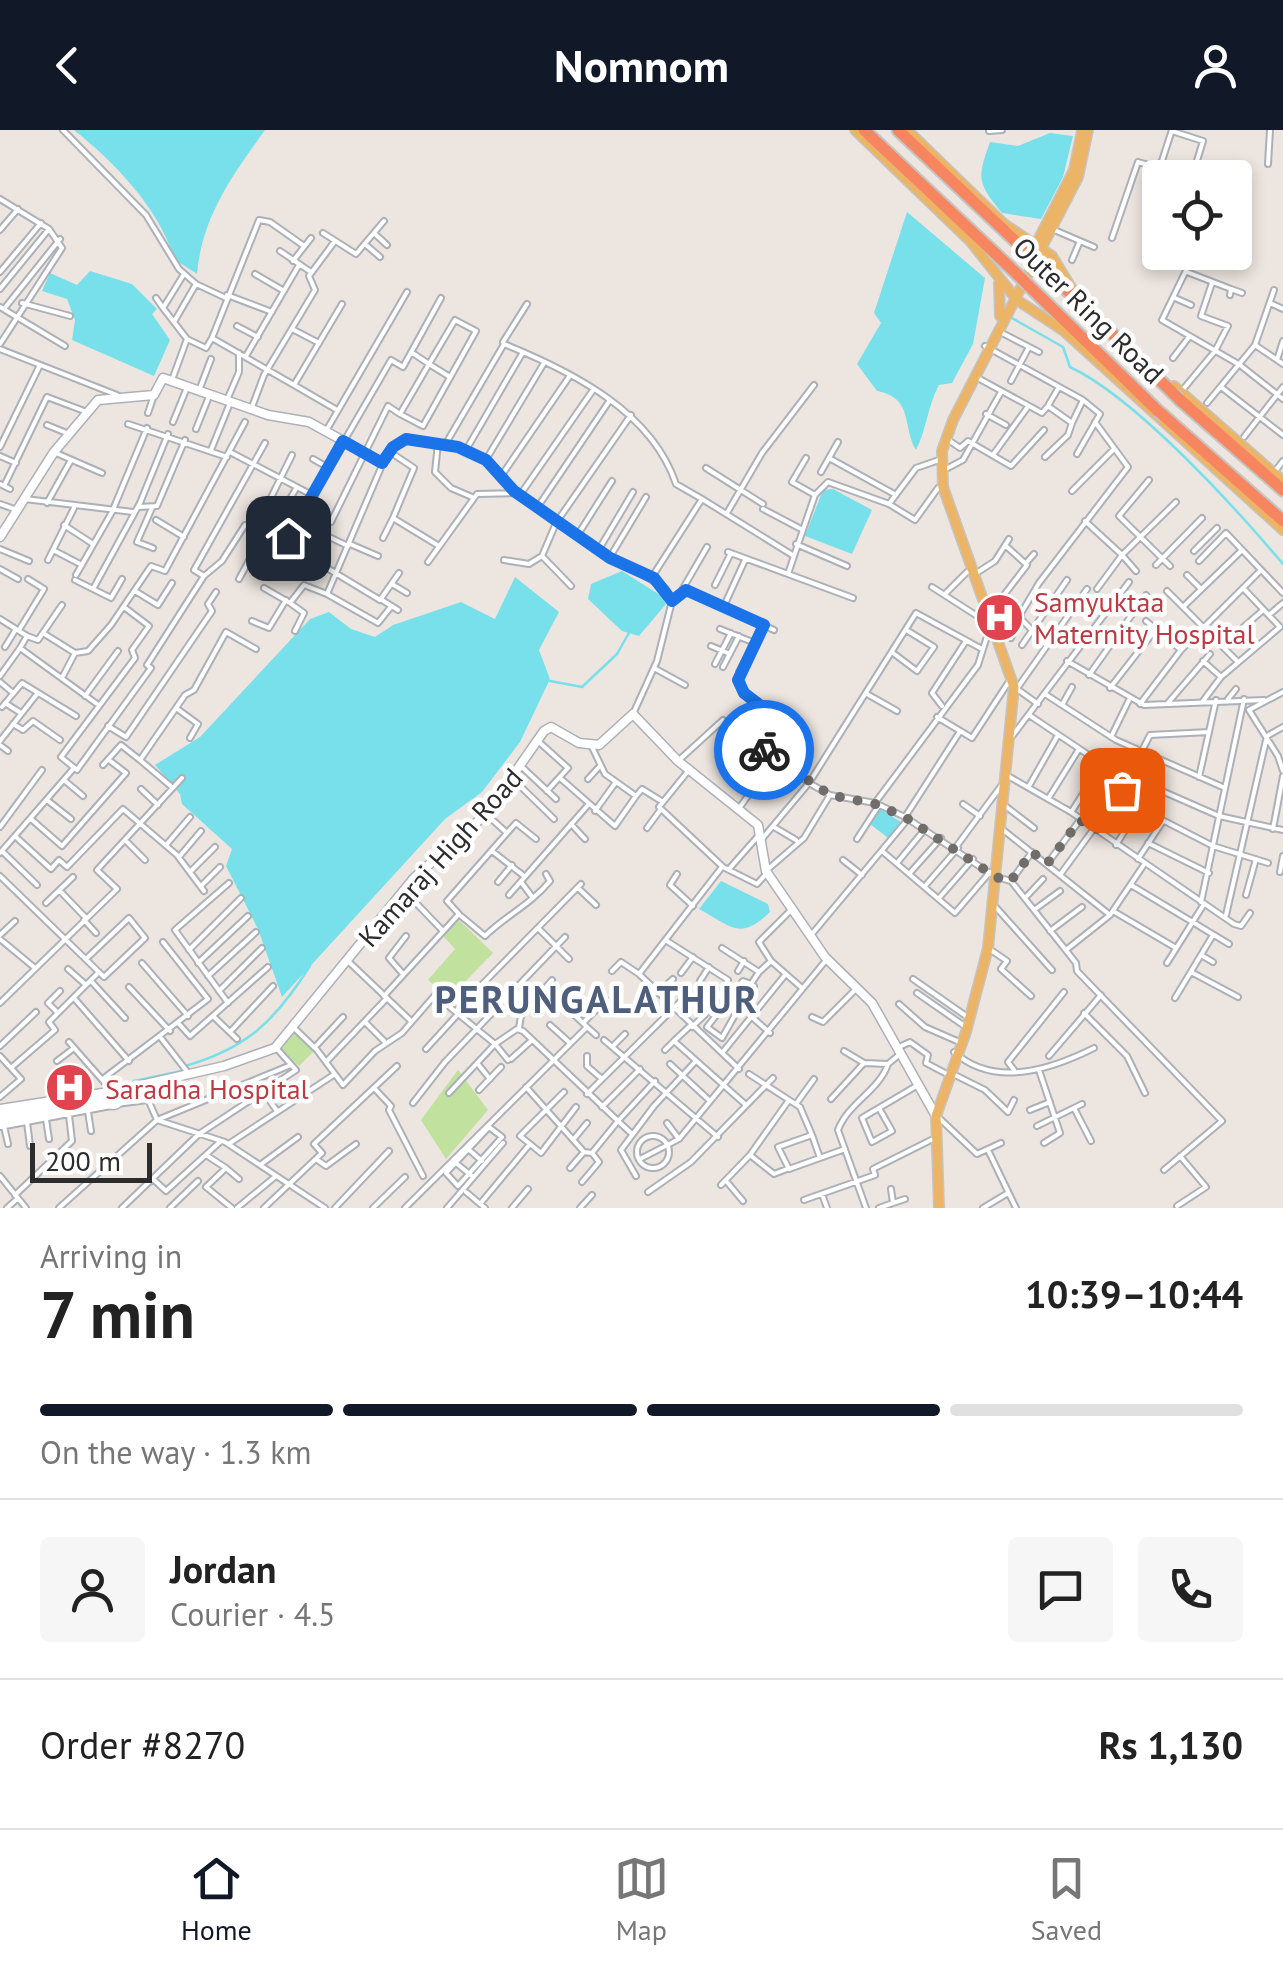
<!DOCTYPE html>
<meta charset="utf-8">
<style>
body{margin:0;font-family:"PT Sans",sans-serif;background:#f6f6f6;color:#222;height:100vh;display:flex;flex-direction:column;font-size:38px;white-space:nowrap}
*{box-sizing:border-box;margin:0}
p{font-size:32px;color:#767676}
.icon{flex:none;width:55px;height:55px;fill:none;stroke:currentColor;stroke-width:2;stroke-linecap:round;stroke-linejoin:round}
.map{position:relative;height:1078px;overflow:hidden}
.panel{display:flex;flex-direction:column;background:#fff;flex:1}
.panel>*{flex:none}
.controls{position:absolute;left:1142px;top:30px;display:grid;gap:20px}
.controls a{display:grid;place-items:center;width:110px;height:110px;border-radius:10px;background:#fff;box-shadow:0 5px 15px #0003;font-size:50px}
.scale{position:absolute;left:30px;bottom:25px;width:122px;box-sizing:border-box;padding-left:10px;border:5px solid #2c2c2c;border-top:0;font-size:28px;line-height:35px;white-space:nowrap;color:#2c2c2c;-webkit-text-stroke:8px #fff;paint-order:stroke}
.pin{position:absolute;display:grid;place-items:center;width:85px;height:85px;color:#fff;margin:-42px;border-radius:20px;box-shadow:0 5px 15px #0006}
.courier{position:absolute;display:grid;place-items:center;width:100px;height:100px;margin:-50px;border:8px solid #1a73e8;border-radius:50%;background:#fff;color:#222;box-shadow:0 2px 12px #0007}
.head em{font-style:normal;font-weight:700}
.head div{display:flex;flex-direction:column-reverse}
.head{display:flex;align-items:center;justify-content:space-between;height:170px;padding:0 40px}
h1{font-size:65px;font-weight:700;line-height:75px}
.bar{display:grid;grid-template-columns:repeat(4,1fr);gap:15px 10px;align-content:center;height:120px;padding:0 40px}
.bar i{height:12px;border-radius:8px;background:#e0e0e0}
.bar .active{background:#111827}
.bar p{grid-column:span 4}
.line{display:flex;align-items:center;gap:25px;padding:0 40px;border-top:2px solid #e0e0e0}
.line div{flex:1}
.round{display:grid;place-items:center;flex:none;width:105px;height:105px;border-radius:10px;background:#f6f6f6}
header{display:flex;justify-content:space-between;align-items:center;height:130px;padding:0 40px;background:#111827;color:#fff;font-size:45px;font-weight:700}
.tabs{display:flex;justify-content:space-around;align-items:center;height:140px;border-top:2px solid #e0e0e0;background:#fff;font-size:28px;color:#767676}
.tabs a{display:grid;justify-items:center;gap:5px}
.tabs .active{color:#111827}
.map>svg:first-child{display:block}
.green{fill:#c1e19f}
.water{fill:#78e0ea}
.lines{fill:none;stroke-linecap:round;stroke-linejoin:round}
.stream{stroke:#78e0ea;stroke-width:2.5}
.street-casing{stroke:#acb0b8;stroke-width:8}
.secondary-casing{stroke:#acb0b8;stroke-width:11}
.primary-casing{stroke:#c4c4c4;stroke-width:12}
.highway-casing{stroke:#c4c4c4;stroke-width:15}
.street{stroke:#fff;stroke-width:4}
.secondary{stroke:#fff;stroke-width:8}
.primary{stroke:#ebb466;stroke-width:9}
.highway{stroke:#f78660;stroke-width:11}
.highway-bridge-casing{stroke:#c4c4c4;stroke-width:15;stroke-linecap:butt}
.highway-bridge{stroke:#f78660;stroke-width:11}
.done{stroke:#706d6b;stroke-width:10;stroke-dasharray:0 18}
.route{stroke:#1a73e8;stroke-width:12}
.labels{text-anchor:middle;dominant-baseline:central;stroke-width:9;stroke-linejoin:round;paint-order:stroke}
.street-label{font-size:28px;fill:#2c2c2c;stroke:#fff}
.health-label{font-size:28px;fill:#be3a42;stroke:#fff;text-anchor:start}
.district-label{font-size:38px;font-weight:bold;letter-spacing:2.5px;fill:#4e5e7c;stroke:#fff}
</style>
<header><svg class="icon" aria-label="back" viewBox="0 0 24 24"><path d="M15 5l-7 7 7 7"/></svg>Nomnom<svg class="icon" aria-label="person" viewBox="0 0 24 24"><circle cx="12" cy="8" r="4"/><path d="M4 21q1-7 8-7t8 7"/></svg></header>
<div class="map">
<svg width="1283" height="1078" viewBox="0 0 1283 1078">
<rect width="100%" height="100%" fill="#ede5df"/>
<path class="green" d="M459 790 493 823 457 860 447 854 440 861 428 850 455 819 443 806Z
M293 901 315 920 299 936 279 917Z
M458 940 488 980 446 1029 421 990Z"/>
<path class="water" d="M74 0H265C232 46 202 87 197 144L174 129C160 79 114 32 74 0Z
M1050 3 1073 6 1063 47 1041 89 1002 83C977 53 977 48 990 12L1018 16Z
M907 82 985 148 973 214 952 253 939 255C927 277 927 299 916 320 902 296 914 268 877 261L857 234 881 193 874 183Z
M90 141 132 154 157 179 152 184 170 210 154 246 72 210 75 190 67 169 42 161 50 143 77 155Z
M833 359 872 380 852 424 805 406 823 360Z
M622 441 660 465 666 474 639 506 622 501 588 469 591 454Z
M515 447 559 482 539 520 550 549 520 612 482 662 445 689 282 867 258 799 226 736 232 719 182 674 180 664 155 635 200 607 310 489 329 482 351 499 375 507 393 495 461 472 495 489Z
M880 679 901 692 888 708 870 694Z
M721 751 768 774 770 782C740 811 732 797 699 779Z"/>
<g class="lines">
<path class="stream" d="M1010 187 1063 217 1070 237C1136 268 1235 377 1283 434
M550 551 582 557 617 524 630 501
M135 955 134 951 182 941V937C247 919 275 891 310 836"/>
<defs>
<path id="street" d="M63 0 146 85 179 139 196 154 226 168
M989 1 1002 0
M1172 1 1203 11 1192 47
M1268 34 1270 0
M1160 37 1172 0
M0 69 49 99 62 118 0 214
M1052 99 1094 117
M0 100 18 79
M323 103 356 124 384 91
M374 103 387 115
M1112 108 1138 32 1192 47
M365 114 380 127
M280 121 311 142
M1195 122 1162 190 1240 235 1283 269
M1072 130 1080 111
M293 131 311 108
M0 142 41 93
M1187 142 1231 159 1230 165
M184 144 163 178 187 209
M255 144 284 161
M0 159 49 99
M1231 159 1242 163
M227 165 272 182
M156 168 163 178
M1175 168 1191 175
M22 173 70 186
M1270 173 1283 179
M0 177 65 216
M4 179 60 109
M174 192 196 154
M237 196 258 207
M294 200 319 213
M1002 203 1039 222
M212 208 259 90 270 92 304 116
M503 212 527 174
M1255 215 1283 234
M0 219 117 265
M246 226 299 135
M1173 228 1189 207
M1277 230 1283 211
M976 247 1042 283 1048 276 1072 293 1083 270 985 216
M172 250 187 209 206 218 212 208 294 255 342 174
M1011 251 1029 217
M294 255 337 280
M1221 257 1283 305
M200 258 211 229
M1180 263 1215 221 1228 196 1201 186 1212 153
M227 270 239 242V223
M1207 273 1255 215 1274 160
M1049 274 1059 257
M252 277 264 245 315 160 309 146 335 111
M148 283 154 265
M400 284 423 296 476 201 455 190 429 234 450 247
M986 284 1006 295
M173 292 186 260
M128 294 227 327
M47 295 69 304
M196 299 210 264
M326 301 407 162
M1244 307 1283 257
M947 309 960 318 968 311 1011 336 1044 300
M438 313 435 342 451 358 472 367
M445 315 504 214C573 242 652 282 676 354L702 369
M0 317 39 237
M211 320 230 273
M466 320 523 222
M230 322 314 366
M390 322 414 338 393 388 439 416
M56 323 102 343
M1077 324 1100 284 1083 270
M993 325 1027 278
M0 326 16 333
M1045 327 1068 305 1072 293
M487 328 544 233
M806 328 792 352 815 365
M829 328 896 365
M313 329 329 338
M706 338 763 374
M944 340 963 330 1001 262
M1276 340 1283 331
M504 342 569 247
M821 342 838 312
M1149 350 1119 386 1170 436
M0 354 10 359
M4 356 47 267 87 282
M1072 361 1114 319
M520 365 593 260
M25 369 133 382
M47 373 71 330
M0 374 17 380
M889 374 915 390 938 358
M139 377 157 376 185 310
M152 378 137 412 153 418
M537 378 610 270
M284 379 297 357
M763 379 801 399
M727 383 762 323 814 255
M156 390 184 407
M1085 391 1122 425 1176 372
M331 392 388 276 400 284 429 234 411 222
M64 395 93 414
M257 396 292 325
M325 405 348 416
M577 406 612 351
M288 408 391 230 403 237 441 168
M383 408 393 388
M350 414 378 426
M796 414 847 436
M0 419 29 431
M55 421 82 435
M598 421 633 362
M1194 421 1217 398
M728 422 788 444
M304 424 380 470 399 443
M542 426 571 456
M794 426 788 444 853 468
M610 427 646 367
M48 430 74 378
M504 430 529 434 542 426 556 393 631 285
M1199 431 1226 403 1283 463
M428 432 477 364 517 363
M1026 433 1034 424
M1156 435 1202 388
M0 439 18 449
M975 444 995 431 1009 409
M76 445 112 382 147 298
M1187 445 1201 459
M204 446 222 431 245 395 266 399 239 449
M652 447 702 369 794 426 815 365 828 352 889 374 916 338 939 330
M75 450 111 468 122 449
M392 454 407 463
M715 455 731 423
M932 457 985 491
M264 458 290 473 304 455 327 464
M1243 458 1261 440
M93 459 140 373 168 304
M1097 459 1122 425 1136 441
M682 460 707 417
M135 461 158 475 172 453
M1167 461 1238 532
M946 463 967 442
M1004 465 1027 435 1006 416
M382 470 398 480
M672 471 686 460 774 500
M290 473 304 483 295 501
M1006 473 1047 516
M724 476 745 430
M124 477 149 496 132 520 135 528 61 627 77 640 151 538 147 535 204 446 194 440 265 313
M1183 477 1241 421
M390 478 378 493 327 464 383 333 393 317 406 309 458 317 486 330 514 361 556 393 665 458 672 471 657 531 633 584
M1020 485 1039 453 1128 337 1095 292
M1269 485 1283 473
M0 489 27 506 20 518
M252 491 269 498 286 470
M1146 491 1181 520
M720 499 755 513
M19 500 44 459 28 449
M43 503 75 523
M27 506 38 510 62 475
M1011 508 1021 486
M1224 514 1262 481
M1022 515 1067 450
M711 516 730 524
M5 517 16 499
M893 523 917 541 934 517 908 501
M1067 531 1144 575 1264 570
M1203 531 1221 547
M715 534 731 503
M723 537 739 506
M654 538 685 555
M1089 545 1146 465
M0 546 20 518 97 574
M63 546 75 523 88 521 111 495 151 436 165 441 245 292
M0 552 13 563
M1018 557 1087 459
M1110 558 1156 499
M1017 559 1038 574
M1283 562 1249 580 1278 626 1283 641
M867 564 897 581
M1045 564 1116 610 1225 658
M85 566 118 521
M1228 569 1236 559
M5 573 21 583
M1140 574 1181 520 1243 458 1280 497 1221 547 1203 571
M1167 574 1210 524
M1062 575 1072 557
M942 576 932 563 966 511
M2 577 22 553 76 586
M176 578 198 594 190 608
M1029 585 1102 634 1139 678 1213 716 1268 733
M937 587 972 608 1008 553
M13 594 23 600 33 591 60 610
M108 596 126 607 212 481 208 474 216 462
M743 605 761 576 744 563 739 542 764 495
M1111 607 1129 570
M1010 609 1129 452
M0 611 37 564
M538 611 568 638 547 661
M0 615 8 621
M591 615 605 644 636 666 642 659 663 672
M140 630 173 658
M678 631 723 590 809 653 830 665 875 673 905 687 991 744
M103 635 121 615 140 630 185 565 194 560 226 502 256 519
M522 637 556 669
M689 640 659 677 723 737 757 754 767 743
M1008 646 1071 682 1234 794 1241 796 1250 783
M1130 647 1219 686 1283 700
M1199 647 1216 570
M560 648 615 696 636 666
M513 649 554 689
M588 649 600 636
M64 650 83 666
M1029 656 1058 605
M141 659 158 675
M1048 669 1079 619
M47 670 71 689
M875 673 978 535 989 500
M963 674 980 686
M1004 675 1034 698
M740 677 775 628
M595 681 616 652
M1072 681 1102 634
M905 687 959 603
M31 689 62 716 126 643 109 630
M571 694 585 709
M0 697 42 640
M774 697 796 710
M647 698 661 679
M1002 699 1110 785
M1273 699 1283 646
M507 703 516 693 536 709
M16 707 51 739 59 730 67 737 123 679 177 725 204 761
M762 709 809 653 916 483 982 519
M857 709 879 675
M127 712 145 730
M1148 713 1209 743
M167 714 190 687
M1116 715 1139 678
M956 717 1001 656
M2 721 37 755
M492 721 524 746
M882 721 955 783 990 742
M0 723 74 638
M179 727 201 701
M1138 729 1163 691
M843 730 862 745
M897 733 925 699
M1047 734 1080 690
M729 739 759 705
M767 740 804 708 830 665
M190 742 215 717
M1280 742 1283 726
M677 744 670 755 693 776
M909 744 941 708
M1060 745 1122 660 1150 605 1209 602
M0 746 104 847 145 808 129 788 86 829
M996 747 1011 751 1076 833 1077 841 1222 991 1164 1040
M1011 751 1032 722
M498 752 512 735
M521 752 533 768
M202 755 220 737
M1131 755 1229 814
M925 756 958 718
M578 758 596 775
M60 761 86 788
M509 765 588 675
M1246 765 1256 729
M940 767 973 729
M1026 767 1043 749
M1201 772 1244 569
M46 773 73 747
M417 774 442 800
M993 774 1052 840
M792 779 759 812 771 831 802 858
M1034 780 1060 761
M1113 781 1176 818
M1226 785 1267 606 1283 597
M461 786 485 806C508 784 530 775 550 751L546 744
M84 790 96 803
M538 798 569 829
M1050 801 1082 777
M812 804 908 689
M0 805 15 791
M0 809 35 838
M667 811 728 850 713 877 692 897
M722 818 759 842 771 831
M988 818 1007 831 1001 839 1031 866
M189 820 241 768
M1066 820 1110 785 1143 736
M1201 825 1213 832
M349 832 411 891
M142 833 188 886
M198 833 248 786
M1167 833 1204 774
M68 839 86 855
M612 841 621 832 639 844 739 939
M738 841 744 831
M1191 842 1238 867
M681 843 693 827
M403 844 389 828 406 806
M639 844 722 737
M208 846 256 802
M913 849 966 886
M91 851 125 888
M700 851 709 837
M129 857 170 901
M219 861 262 818
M658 863 673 849
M917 863 963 895
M696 864 713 877
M384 866 459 784 447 771 507 703 486 684
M74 868 129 931
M1175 868 1213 805
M0 873 117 759 97 740 182 648
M228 873 175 800 229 753
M899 874 925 897 957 911
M743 875 754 856 751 854
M569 880 583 893
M456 881 581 754
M58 883 48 873 60 861
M1084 883 1127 926 1145 963
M213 886 237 909
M755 886 740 876 722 908 707 897 743 851 751 854 759 842
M812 887 823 892 857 858
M753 888 770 903
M366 893 384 911
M179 894 190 906 268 837
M550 895 570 913
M690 896 674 911 746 975
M587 897 596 905
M294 898 317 920 343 955 375 921 402 903 435 865 495 914 449 963
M519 898 521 886 552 850
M230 902 273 856
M161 908 189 944
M604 910 718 1007
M69 912 112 961
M614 915 625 904
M0 916 36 882
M316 916 343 887
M897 918 910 912 928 925 926 933 945 943
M426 919 459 883
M665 920 674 911
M844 921 864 933
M954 922C994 958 1050 940 1094 918
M722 923 785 845
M0 926 21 949 0 967
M587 926V936L602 949
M1049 926 1101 865
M511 929 532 910
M508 930 495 914 517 899 523 901 618 991 655 951
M57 931 74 918
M326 932 387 868
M477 933 490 949
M670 934 710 971
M12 937 55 900 49 892 99 842
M1014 940 1008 932 1064 862
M1039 940 1060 1003 1044 1013
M951 943 985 960 1008 982 1014 970
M749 944 789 970
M104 948 208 869 163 812
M526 957 584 1022 592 1023 599 1032 582 1052
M143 958 157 990 225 1012 325 1078
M374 958 391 976 389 980 423 1046
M479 960 501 937
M263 961 277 981
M587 964 686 866
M831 969 864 933 888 934 900 924
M413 973 445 932 565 807
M117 974 147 970
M796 974 814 949
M602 977 640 939
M879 978 892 1001 872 1012 862 988 918 955
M1074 978 1091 1011
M1030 980 1050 972
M88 982 91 1001
M938 987 977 1024 1001 1013
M46 989 49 1009
M27 992 30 1016
M667 993 679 1009
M4 996 8 1014
M1037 996 1082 974
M0 997 111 976
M489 997 502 1007 458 1056 446 1043Z
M812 1005 820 1028
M637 1022a16 16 0 1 1 32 0a16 16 0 1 1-32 0Z
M573 1010 587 993
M230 1013 335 944
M530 1014 520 1006 564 962
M468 1019 482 1031
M988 1020 1016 1078
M592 1023 618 991 632 1004
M206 1025 226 1038 206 1057 232 1078
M750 1025 774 1044 787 1039
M316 1029 326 1036 356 1014
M640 1029 679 1009 827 829
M456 1033 472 1046
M260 1035 298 1007
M226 1038 239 1049
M570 1038 584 1022
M0 1046 26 1078
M636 1046 621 1020 654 976 695 932
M153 1049 166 1061 221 1011
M727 1052 743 1071
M721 1055 750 1025 789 970 800 977 812 1005 778 1017 789 1039 845 1019
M466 1062 485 1078
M648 1062 691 1032 773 948
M822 1064 827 1078
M15 1065 72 1011 69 985
M804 1070 875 1045 873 1039 931 1010
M893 1073 905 1069
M480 1074 530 1014 541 1023 576 977
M1177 1076 1206 1057 1180 1026
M7 1078 17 1069
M59 1078 157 990 291 935
M122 1078 199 1004 296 940 278 920
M170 1078 198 1051
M237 1078 276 1046
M264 1078 322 1023 314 1014 397 936
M335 1078 389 1021
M373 1078 405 1047
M405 1078 587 897 583 893 606 870
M447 1078 503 1013
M512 1078 528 1059
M580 1078 592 1065
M866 1078 838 1000C848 973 879 961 888 934
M879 1078 893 1073 891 1059
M983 1078 1008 1063"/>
<path id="secondary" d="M0 407 54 322 98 270 154 265 163 248 268 285 309 292 383 333
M106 968a7 7 0 1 1 14 0a7 7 0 1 1-14 0Z
M115 961 224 936 275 918 414 748 486 684 544 601 551 597 579 613 599 615 633 584 678 631 758 695 766 741 825 827 872 873 936 986
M0 979 109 962
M0 987 105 967
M0 992 107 973"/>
<path id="primary" d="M855 0 971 112 1017 170 1064 201 1283 400
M907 0 1004 94 1052 126 1075 164
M1029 128 1074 40 1082 1
M999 153 1000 186
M1174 256 1283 351
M939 1078 936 986 966 902 988 818 1014 557 943 357 942 321 953 290 1078 47 1088 0"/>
<path id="highway" d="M864 0 1016 143
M898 0 1027 122
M1039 133 1173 263
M1028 155 1158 281
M1179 269 1283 360
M1164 286 1283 391"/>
</defs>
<use href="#street" class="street-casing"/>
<use href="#secondary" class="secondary-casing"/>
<use href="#primary" class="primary-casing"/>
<use href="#highway" class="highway-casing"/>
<use href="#street" class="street"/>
<use href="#secondary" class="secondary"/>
<use href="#primary" class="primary"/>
<use href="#highway" class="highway"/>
<defs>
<path id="highway-bridge" d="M1027 122 1039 133
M1016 143 1028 155
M1173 263 1179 269
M1158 281 1164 286"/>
</defs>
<use href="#highway-bridge" class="highway-bridge-casing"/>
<use href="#highway-bridge" class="highway-bridge"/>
</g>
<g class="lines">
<path class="done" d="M764 620 830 665 875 674 905 687 996 747 1010 752 1032 722 1047 734 1080 690 1096 700 1122 660"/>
<path class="route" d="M288 408 343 311 382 333 393 317 406 309 458 317 486 330 514 361 610 428 654 448 672 471 686 460 764 495 738 550 744 563 761 576 743 604 764 620"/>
</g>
<defs>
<symbol id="hospital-disc" viewBox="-11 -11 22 22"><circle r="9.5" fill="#e0444e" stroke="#fff"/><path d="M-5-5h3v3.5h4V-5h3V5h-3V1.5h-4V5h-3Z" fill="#fff"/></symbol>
</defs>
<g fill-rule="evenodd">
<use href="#hospital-disc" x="972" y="460" width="55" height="55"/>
<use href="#hospital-disc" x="42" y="930" width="55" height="55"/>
</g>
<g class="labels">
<g class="street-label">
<text transform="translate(1089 180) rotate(44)">Outer Ring Road</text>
<text transform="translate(440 727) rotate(-48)">Kamaraj High Road</text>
</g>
<g class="health-label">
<text x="1034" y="471">Samyuktaa<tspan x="1034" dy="32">Maternity Hospital</tspan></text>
<text x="105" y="958">Saradha Hospital</text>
</g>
<g class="district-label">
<text x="597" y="868">PERUNGALATHUR</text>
</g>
</g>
</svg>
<div class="controls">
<a><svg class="icon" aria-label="locate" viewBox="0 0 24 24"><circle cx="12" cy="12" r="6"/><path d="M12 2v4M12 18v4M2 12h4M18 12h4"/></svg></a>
</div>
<div class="scale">200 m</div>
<div class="pin" style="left:1122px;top:660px;background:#ea580c"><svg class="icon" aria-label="bag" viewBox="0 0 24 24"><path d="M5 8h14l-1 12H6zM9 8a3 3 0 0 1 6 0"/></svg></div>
<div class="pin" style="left:288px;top:408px;background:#1f2937"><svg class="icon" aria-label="home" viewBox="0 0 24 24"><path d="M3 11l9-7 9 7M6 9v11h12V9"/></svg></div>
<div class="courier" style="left:764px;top:620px"><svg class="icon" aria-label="bike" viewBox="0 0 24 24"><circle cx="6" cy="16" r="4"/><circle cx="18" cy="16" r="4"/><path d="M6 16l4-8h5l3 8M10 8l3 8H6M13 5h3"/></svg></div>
</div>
<section class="panel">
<div class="head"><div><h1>7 min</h1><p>Arriving in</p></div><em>10:39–10:44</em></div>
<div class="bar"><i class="active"></i><i class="active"></i><i class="active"></i><i></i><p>On the way · 1.3 km</p></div>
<div class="line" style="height:180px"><a class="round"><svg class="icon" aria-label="person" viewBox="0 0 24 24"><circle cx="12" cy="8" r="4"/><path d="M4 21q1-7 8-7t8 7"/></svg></a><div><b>Jordan</b><p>Courier · 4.5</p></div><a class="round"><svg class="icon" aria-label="chat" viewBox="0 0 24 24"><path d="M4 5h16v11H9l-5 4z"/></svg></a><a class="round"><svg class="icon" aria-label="phone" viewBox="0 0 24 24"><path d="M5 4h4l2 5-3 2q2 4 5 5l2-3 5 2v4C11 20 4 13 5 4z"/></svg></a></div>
<div class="line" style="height:130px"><div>Order #8270</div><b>Rs 1,130</b></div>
</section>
<nav class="tabs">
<a class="active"><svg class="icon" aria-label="home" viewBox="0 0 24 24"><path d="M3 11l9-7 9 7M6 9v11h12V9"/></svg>Home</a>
<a><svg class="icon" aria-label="map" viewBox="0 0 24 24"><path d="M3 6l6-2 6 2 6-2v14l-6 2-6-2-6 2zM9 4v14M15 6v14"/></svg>Map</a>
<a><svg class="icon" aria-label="saved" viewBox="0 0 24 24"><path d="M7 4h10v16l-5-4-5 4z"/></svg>Saved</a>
</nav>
